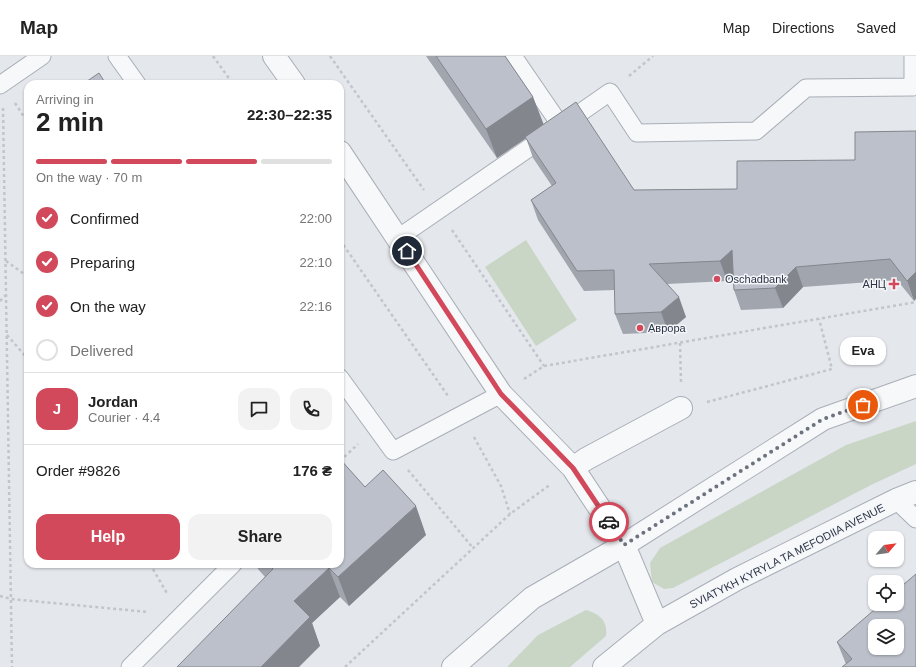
<!DOCTYPE html>
<meta charset="utf-8">
<style>
body{margin:0;font-family:Helvetica,sans-serif;background:#f2f2f2;color:#222;height:100vh;display:flex;flex-direction:column;font-size:15px;white-space:nowrap}
*{box-sizing:border-box;margin:0}
p{font-size:13px;color:#767676}
.icon{flex:none;width:22px;height:22px;fill:none;stroke:currentColor;stroke-width:2;stroke-linecap:round;stroke-linejoin:round}
.map{position:relative;flex:1;overflow:hidden}
.sheet{position:absolute;left:24px;top:24px;width:320px;height:488px;display:flex;flex-direction:column;background:#fff;border-radius:12px;box-shadow:0 1px 3px #0004}
.sheet>*{flex:none}
.needle{width:26px;rotate:62deg}
.tools{position:absolute;left:868px;top:475px;display:grid;gap:8px}
.tools a{display:grid;place-items:center;width:36px;height:36px;border-radius:8px;background:#fff;box-shadow:0 1px 3px #0004;font-size:20px}
.pin{position:absolute;display:grid;place-items:center;width:34px;height:34px;color:#fff;margin:-17px;border:2px solid #fff;border-radius:50%;box-shadow:0 1px 4px #0007}
.courier{position:absolute;display:grid;place-items:center;width:40px;height:40px;margin:-20px;border:3px solid #d1495b;border-radius:50%;background:#fff;color:#222;box-shadow:0 1px 5px #0007}
.bubble{position:absolute;height:28px;border-radius:12px;background:#fff;box-shadow:0 1px 3px #0004;font-size:13px;font-weight:700;line-height:28px;text-align:center}
.head em{font-style:normal;font-weight:700}
.head div{display:flex;flex-direction:column-reverse}
.head{display:flex;align-items:center;justify-content:space-between;height:68px;padding:0 12px}
h1{font-size:26px;font-weight:700;line-height:30px}
.bar{display:grid;grid-template-columns:repeat(4,1fr);gap:6px 4px;align-content:center;height:48px;padding:0 12px}
.bar i{height:5px;border-radius:3px;background:#e0e0e0}
.bar .on{background:#d1495b}
.bar p{grid-column:span 4}
.line{display:flex;align-items:center;gap:10px;padding:0 12px;border-top:1px solid #e0e0e0}
.line div{flex:1}
.round{display:grid;place-items:center;flex:none;width:42px;height:42px;border-radius:12px;background:#f2f2f2}
ol{padding:0 12px;list-style:none}
li{display:flex;align-items:center;gap:12px;height:44px}
li p{margin-inline-start:auto}
li .icon{padding:4px;border-radius:50%;background:#d1495b;color:#fff;stroke-width:4}
li:last-child{color:#767676}
li i{width:22px;height:22px;border:2px solid #e0e0e0;border-radius:50%}
.button{display:flex;gap:8px;margin-top:auto;padding:8px 12px}
.button a{flex:1;height:46px;border-radius:12px;background:#d1495b;color:#fff;font-size:16px;font-weight:700;line-height:46px;text-align:center}
.button a+a{background:#f2f2f2;color:#222}
header{display:flex;align-items:center;gap:24px;box-sizing:border-box;height:56px;padding:0 20px;background:#fff;border-bottom:1px solid #e0e0e0}
header strong{font-size:19px}
nav{display:flex;gap:22px;margin-inline-start:auto;font-size:14px}
.map>svg:first-child{display:block}
.green{fill:#c9d6c5}
.lines{fill:none;stroke-linecap:round;stroke-linejoin:round}
.lane-casing{stroke:#a9aeb7;stroke-width:19}
.street-casing{stroke:#a9aeb7;stroke-width:24}
.path{stroke:#c2c5cb;stroke-width:2.5;stroke-dasharray:3 3;stroke-linecap:butt}
.lane{stroke:#f7f8fa;stroke-width:17}
.street{stroke:#f7f8fa;stroke-width:22}
.wall{fill:#a1a5ae}
.shaded-wall{fill:#83868d}
.building{fill:#bbc0ca;stroke:#83868d;fill-rule:evenodd}
.done{stroke:#6c737f;stroke-width:4;stroke-dasharray:0 7.2}
.route{stroke:#d1495b;stroke-width:5}
.poi-dot{fill:#d1495b;stroke:#f4f6f9;stroke-width:1.5}
.labels{text-anchor:middle;dominant-baseline:central;stroke-width:3;stroke-linejoin:round;paint-order:stroke}
.poi-label{font-size:11px;fill:#2b3445;stroke:#f4f6f9;text-anchor:start}
.street-label{font-size:11px;fill:#2b3445;stroke:#f4f6f9}
</style>
<header>
<strong>Map</strong>
<nav><a>Map</a><a>Directions</a><a>Saved</a></nav>
</header>
<div class="map">
<svg width="916" height="611" viewBox="0 0 916 611">
<rect width="100%" height="100%" fill="#e4e7ec"/>
<path class="green" d="M526 184 577 264 536 290 485 211Z
M916 365V408L871 429 673 532 664 533 652 526 650 507 660 492 846 389Z
M586 554C600 558 608 565 606 580L570 611H507L538 579Z"/>
<g class="lines">
<defs>
<path id="lane" d="M117 0 137 28
M0 29 42 0
M564 68 610 36 637 77 756 75 806 32 913 31V0
M398 182 561 70 513 0
M340 322 393 395 501 338
M896 444 916 463
M130 611 233 508"/>
<path id="street" d="M274 0 294 28
M340 96 501 338 573 412 624 489 657 568
M573 412 586 403 681 352
M453 611 532 542 624 489 823 363 916 330
M604 611 657 568 737 523 896 444 916 436"/>
</defs>
<use href="#lane" class="lane-casing"/>
<use href="#street" class="street-casing"/>
<path class="path" d="M213 0 233 28
M330 0 424 134
M629 20 653 0
M15 47 28 67
M3 52 12 611
M452 174 544 310
M340 184 448 340
M6 205 28 221
M0 245 6 239
M7 279 28 303
M680 287 681 326
M524 323 544 310 916 246
M707 346 832 313 819 263
M474 381 501 430 510 458
M340 405 358 388
M408 414 473 492
M150 508 168 539
M0 540 11 543 148 556
M345 611 510 458 551 428"/>
<use href="#lane" class="lane"/>
<use href="#street" class="street"/>
</g>
<path class="wall" d="M426 0H505L533 41 544 69 634 134 737 133 855 104V76L914 245 897 224 803 231 783 252 741 254 734 234 733 220 727 225 667 228 686 261 668 276 623 278 615 258V234L584 235 538 164 531 144 552 130 533 102 526 82 497 102Z
M365 431 426 479 349 550 340 541 312 567 320 590 265 521 258 513 256 508H340Z
M837 586 916 611 846 608Z"/>
<path class="shaded-wall" d="M533 41 544 70 497 102 486 73Z
M732 194 740 214 727 225 720 205Z
M796 211 803 231 783 252 775 232Z
M916 216V243L914 245 907 225Z
M679 241 686 261 668 276 661 256Z
M416 450 426 479 349 550 338 521Z
M329 512 340 541 312 567 320 590 299 611H261L294 545Z"/>
<path class="building" d="M436 0H505L533 41 486 73Z
M99 17 106 28H83Z
M576 46 634 134 737 133V105L855 104V76L916 75V216L907 225 890 203 796 211 775 232 734 234 732 194 720 205 649 208 679 241 661 256 615 258 614 214 577 215 531 144 556 127 525 81Z
M340 403 365 431 383 414 416 450 338 521 329 512 294 545 310 561 261 611H177L273 513 269 508H340Z
M916 518V611H842L852 603 837 586 881 548H897V534ZM875 570H897V592H875Z"/>
<g class="lines">
<path class="done" d="M609 466 624 489 823 363 863 349"/>
<path class="route" d="M407 195 501 338 573 412 609 466"/>
</g>
<g class="poi-dot">
<circle cx="717" cy="223" r="4"/>
<path d="M892 222h4v4h4v4h-4v4h-4v-4h-4v-4h4z"/>
<circle cx="640" cy="272" r="4"/>
</g>
<g class="labels">
<g class="poi-label">
<text x="725" y="223">Oschadbank</text>
<text x="886" y="228" text-anchor="end">АНЦ</text>
<text x="648" y="272">Аврора</text>
</g>
<g class="street-label">
<text transform="translate(787 500) rotate(-27)">SVIATYKH KYRYLA TA MEFODIIA AVENUE</text>
</g>
</g>
</svg>
<div class="tools">
<a><svg class="needle" viewBox="-14 -14 28 28"><path d="M0-13l5 13h-10z" fill="#e53935"/><path d="M0 13l5-13h-10z" fill="#767676"/></svg></a>
<a><svg class="icon" aria-label="locate" viewBox="0 0 24 24"><circle cx="12" cy="12" r="6"/><path d="M12 2v4M12 18v4M2 12h4M18 12h4"/></svg></a>
<a><svg class="icon" aria-label="layers" viewBox="0 0 24 24"><path d="M12 4l9 5-9 5-9-5zM3 14l9 5 9-5"/></svg></a>
</div>
<div class="pin" style="left:863px;top:349px;background:#ea580c"><svg class="icon" aria-label="bag" viewBox="0 0 24 24"><path d="M5 8h14l-1 12H6zM9 8a3 3 0 0 1 6 0"/></svg></div>
<div class="pin" style="left:407px;top:195px;background:#1f2937"><svg class="icon" aria-label="home" viewBox="0 0 24 24"><path d="M3 11l9-7 9 7M6 9v11h12V9"/></svg></div>
<div class="courier" style="left:609px;top:466px"><svg class="icon" aria-label="car" viewBox="0 0 24 24"><path d="M5 17H2v-5l4-1 3-4h7l3 4 3 1v5h-3M9 17h6M6 11h13"/><circle cx="7" cy="17" r="2"/><circle cx="17" cy="17" r="2"/></svg></div>
<div class="bubble" style="left:840px;top:281px;width:46px">Eva</div>
<section class="sheet">
<div class="head"><div><h1>2 min</h1><p>Arriving in</p></div><em>22:30–22:35</em></div>
<div class="bar"><i class="on"></i><i class="on"></i><i class="on"></i><i></i><p>On the way · 70 m</p></div>
<ol>
<li><svg class="icon" aria-label="check" viewBox="0 0 24 24"><path d="M5 12l5 5 9-10"/></svg>Confirmed<p>22:00</p></li>
<li><svg class="icon" aria-label="check" viewBox="0 0 24 24"><path d="M5 12l5 5 9-10"/></svg>Preparing<p>22:10</p></li>
<li><svg class="icon" aria-label="check" viewBox="0 0 24 24"><path d="M5 12l5 5 9-10"/></svg>On the way<p>22:16</p></li>
<li><i></i>Delivered</li>
</ol>
<div class="line" style="height:72px"><b class="round" style="background:#d1495b;color:#fff">J</b><div><b>Jordan</b><p>Courier · 4.4</p></div><a class="round"><svg class="icon" aria-label="chat" viewBox="0 0 24 24"><path d="M4 5h16v11H9l-5 4z"/></svg></a><a class="round"><svg class="icon" aria-label="phone" viewBox="0 0 24 24"><path d="M5 4h4l2 5-3 2q2 4 5 5l2-3 5 2v4C11 20 4 13 5 4z"/></svg></a></div>
<div class="line" style="height:52px"><div>Order #9826</div><b>176 ₴</b></div>
<div class="button"><a>Help</a><a>Share</a></div>
</section>
</div>
